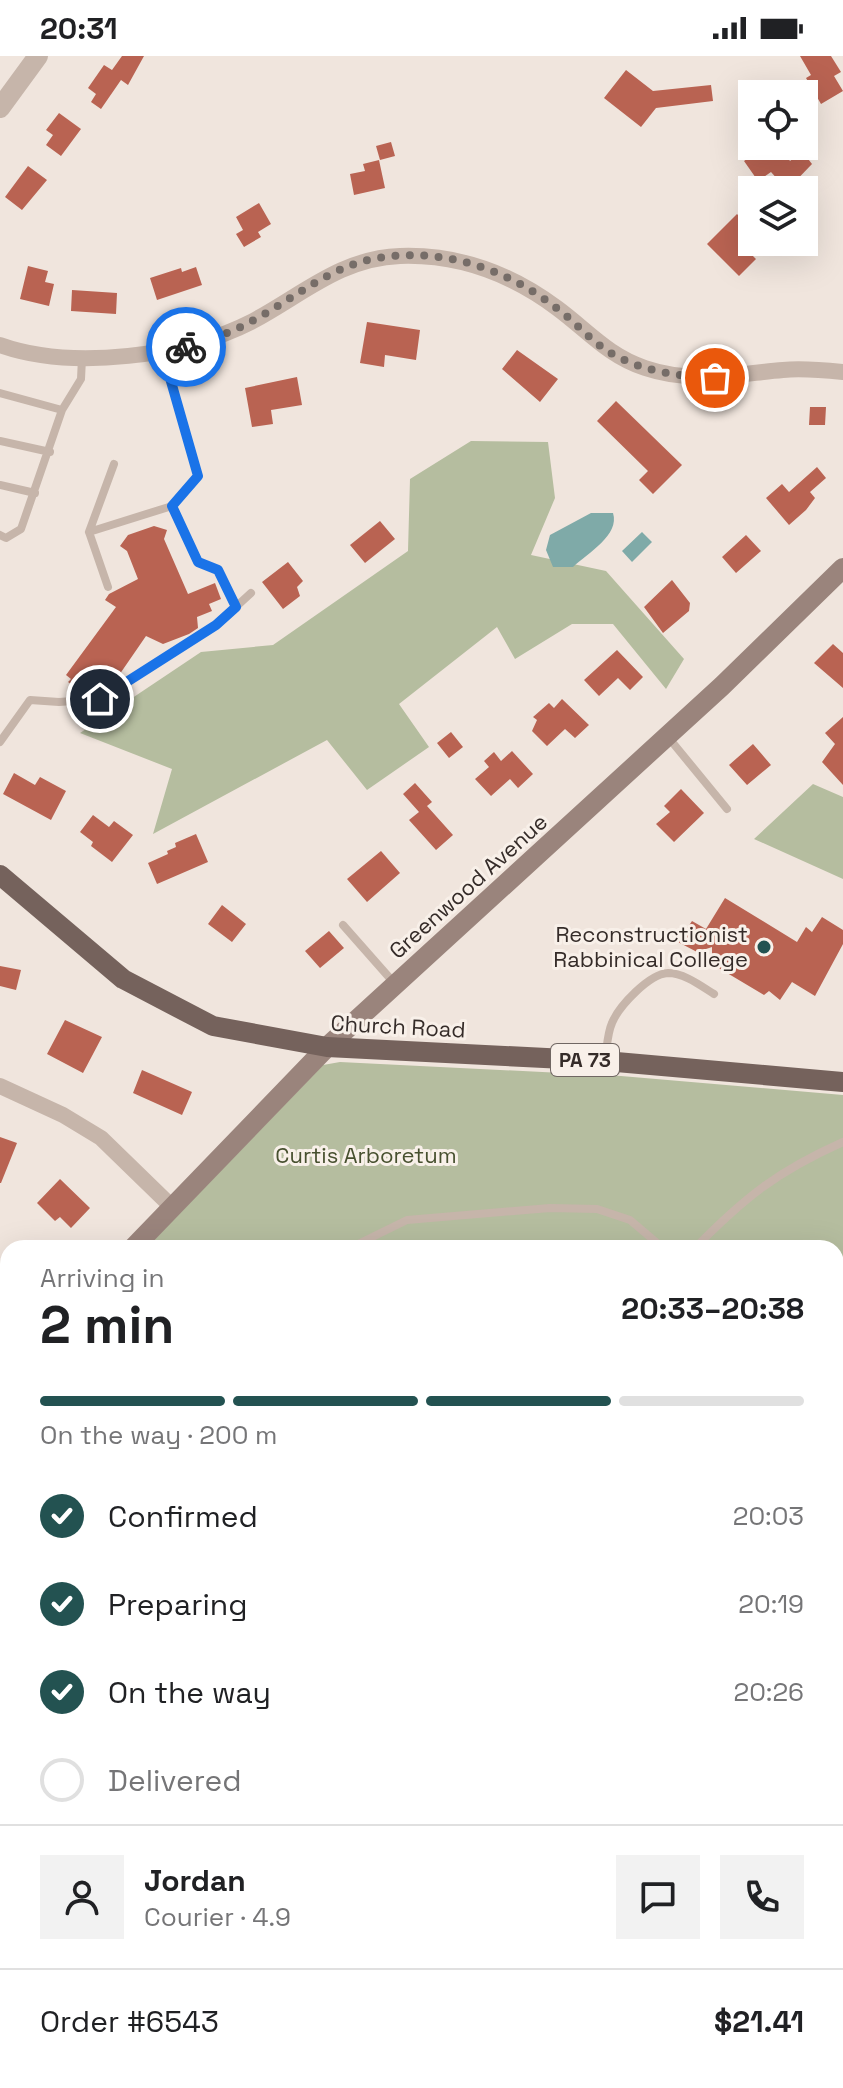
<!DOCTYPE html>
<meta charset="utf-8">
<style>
body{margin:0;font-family:"Space Grotesk",sans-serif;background:#f2f2f2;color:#202124;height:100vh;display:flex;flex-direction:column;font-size:30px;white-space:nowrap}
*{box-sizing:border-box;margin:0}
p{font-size:26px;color:#757577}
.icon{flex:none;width:44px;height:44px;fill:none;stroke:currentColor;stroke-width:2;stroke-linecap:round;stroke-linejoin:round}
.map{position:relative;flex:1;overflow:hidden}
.details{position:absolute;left:0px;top:1184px;width:844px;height:848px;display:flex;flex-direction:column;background:#fff;border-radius:24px 24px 0 0;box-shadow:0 8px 32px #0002}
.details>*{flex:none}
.buttons{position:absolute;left:738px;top:24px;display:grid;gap:16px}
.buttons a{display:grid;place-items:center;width:80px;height:80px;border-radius:0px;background:#fff;box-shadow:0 8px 32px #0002;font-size:40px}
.pin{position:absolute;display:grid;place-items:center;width:68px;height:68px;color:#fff;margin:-34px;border:4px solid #fff;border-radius:50%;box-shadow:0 2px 8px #0007}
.courier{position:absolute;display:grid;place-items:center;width:80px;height:80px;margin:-40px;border:6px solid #1a73e8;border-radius:50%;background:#fff;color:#222;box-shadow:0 2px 10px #0007}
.summary em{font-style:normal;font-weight:700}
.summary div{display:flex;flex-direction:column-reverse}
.summary{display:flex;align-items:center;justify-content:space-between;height:136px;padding:0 40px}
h1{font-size:52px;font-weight:700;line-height:60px}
.bar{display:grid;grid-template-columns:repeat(4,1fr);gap:12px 8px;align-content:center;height:96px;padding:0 40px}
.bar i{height:10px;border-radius:6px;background:#e0e0e0}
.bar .selected{background:#235251}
.bar p{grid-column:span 4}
.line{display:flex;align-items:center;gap:20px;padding:0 40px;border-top:2px solid #e0e0e0}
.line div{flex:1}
.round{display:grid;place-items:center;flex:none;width:84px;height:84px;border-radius:0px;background:#f2f2f2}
ol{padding:0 40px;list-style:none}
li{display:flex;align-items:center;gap:24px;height:88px}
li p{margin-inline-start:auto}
li .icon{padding:8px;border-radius:50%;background:#235251;color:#fff;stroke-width:4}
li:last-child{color:#757577}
li i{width:44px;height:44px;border:4px solid #e0e0e0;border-radius:50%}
.status{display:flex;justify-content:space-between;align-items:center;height:56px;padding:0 40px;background:#fff;direction:ltr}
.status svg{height:22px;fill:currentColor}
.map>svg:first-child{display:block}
.green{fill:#b5bd9f}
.water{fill:#7faaa8}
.building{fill:#b96352}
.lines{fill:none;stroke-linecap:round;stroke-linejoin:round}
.service{stroke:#c6b5aa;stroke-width:8}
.minor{stroke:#c6b5aa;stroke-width:16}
.tertiary{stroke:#c6b5aa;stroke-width:20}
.secondary{stroke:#9a847c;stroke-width:20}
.primary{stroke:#75625c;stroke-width:20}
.done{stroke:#766d68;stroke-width:8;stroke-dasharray:0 14.4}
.route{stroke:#1a73e8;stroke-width:10}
.poi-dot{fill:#235251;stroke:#f8f0e9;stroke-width:3}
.labels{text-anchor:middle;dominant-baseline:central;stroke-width:6;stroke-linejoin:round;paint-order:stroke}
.shield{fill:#f8f0e9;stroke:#706763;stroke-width:2}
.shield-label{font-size:20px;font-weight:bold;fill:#352c29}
.street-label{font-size:22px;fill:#352c29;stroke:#f8f0e9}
.poi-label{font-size:22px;fill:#352c29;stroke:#f8f0e9;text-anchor:end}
.park-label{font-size:22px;fill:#47502f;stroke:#f8f0e9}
</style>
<div class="status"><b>20:31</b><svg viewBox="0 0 49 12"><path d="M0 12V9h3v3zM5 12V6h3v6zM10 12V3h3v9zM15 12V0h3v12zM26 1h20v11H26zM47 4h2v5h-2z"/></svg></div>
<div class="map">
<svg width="843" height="2032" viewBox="0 0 843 2032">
<rect width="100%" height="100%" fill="#f0e5dd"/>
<path class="green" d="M471 385 548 386 555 442 531 499 606 515 684 603 666 633 613 568H572L515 603 497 571 399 648 429 691 367 734 327 684 153 778 172 713 80 677 201 596 273 589 408 495 410 423Z
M813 728 843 741V823L754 783Z
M340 1006 621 1020 843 1039V1938L836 1935V1192H146L323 1009Z"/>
<path class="water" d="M591 457H613C620 479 588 497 573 511H553L546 494 550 479Z
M642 476 652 486 632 506 622 495Z"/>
<path class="building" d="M122 0H144L128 29 121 24 101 53 91 46 96 38 88 32 104 9 112 14Z
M800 0H831L841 16 834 20 843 35 821 48 806 22 811 19Z
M626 14 653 35 711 29 713 45 656 52 641 71 604 42Z
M59 57 81 73 61 100 46 89 53 79 46 74Z
M391 86 395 100 380 104 376 90Z
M765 90H779L790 105 802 95 812 108 787 134 771 116 758 125 744 105Z
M379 104 385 132 354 139 350 118 365 115 363 108Z
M28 110 47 124 22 154 5 141Z
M259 147 271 168 258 176 261 181 244 191 236 178 243 174 236 161Z
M737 158 752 174V186L759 188 750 197 756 203 739 220 707 188Z
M28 210 48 215 45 226 54 228 49 250 20 243Z
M196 211 202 229 157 244 150 222 181 212 182 216Z
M72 234 117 237 116 258 71 255Z
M367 266 420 274 416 304 385 299 384 311 360 307Z
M517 294 558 323 540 346 502 313Z
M297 321 302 349 271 354 273 368 252 371 245 332Z
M616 345 682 409 653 438 639 424 648 415 597 365Z
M810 351H826L825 369H809Z
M817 411 826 422 810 436 815 442 806 454 789 469 766 442 782 428 789 436Z
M380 465 395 483 365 507 350 489Z
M154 470 167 474 164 483 188 538 215 527 221 543 209 548 212 555 197 561 198 572 189 578 163 588 146 580 115 625 98 636 84 637 68 626 71 623 66 619 116 551 105 544 109 538 138 523 127 495 120 490 128 479Z
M746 479 761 495 736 517 722 501Z
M288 506 303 525 297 531 300 540 283 553 262 526Z
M672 524 690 547 689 555 663 577 644 551Z
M833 588 843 597V632L814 607Z
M617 594 643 621 630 634 618 622 599 640 584 624Z
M562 643 589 669 575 682 565 673 547 690 532 675 537 664 533 661 549 647 554 652Z
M843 661V729L822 706 835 688 825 677Z
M451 676 463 691 449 702 437 687Z
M753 688 771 709 747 729 729 709Z
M512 695 533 718 518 732 510 723 491 740 475 723 489 711 484 705 494 696 501 705Z
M14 717 35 729 40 721 66 735 51 764 3 738Z
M415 727 432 746 427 750 453 779 436 794 409 764 419 756 403 738Z
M681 733 704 757 674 786 656 768 670 756 664 750Z
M93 759 109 771 114 765 133 779 112 806 91 790 93 786 80 776Z
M196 778 208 806 157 828 148 807 168 798 167 795 176 791 175 787Z
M381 795 400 817 367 846 347 823Z
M725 842 797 886 806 871 812 876 822 861 843 874V888L815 940 792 926 780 944 769 935 764 939 712 908V891L697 896 678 886 692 865 706 873Z
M222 849 246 868 232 886 208 868Z
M329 875 344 892 320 912 305 895Z
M0 910 21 914 16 934 0 930Z
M65 964 102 981 83 1017 47 998Z
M142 1014 192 1036 182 1059 133 1037Z
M0 1081 17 1087 1 1127H0Z
M60 1123 90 1152 71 1172 60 1161 55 1165 37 1147Z"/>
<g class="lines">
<path class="service" d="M162 295 198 420 172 450
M0 337 62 354
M0 385 50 396
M0 429 35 437
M89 476 114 408
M0 479 6 482 21 473 62 354 81 323 82 302
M108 531 89 476 172 450 198 506 218 514 236 551
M668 681 727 753
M0 686 30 644 59 646 100 643 216 569 251 537
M343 869 395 928
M605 1004C607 993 607 978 612 967 619 950 649 918 668 917 684 917 701 930 714 938
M350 1192 407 1164 550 1152 597 1153 630 1164 663 1192
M695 1192C745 1141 778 1115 843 1086
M836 1317 843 1311
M836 1380 843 1388"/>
<path class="minor" d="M0 289C73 315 185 300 253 265 302 239 341 202 400 200 458 198 510 217 557 252 587 274 608 300 645 312 692 328 736 318 783 314 803 312 823 314 843 316
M0 1030 63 1059 101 1082 172 1151
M0 1880 8 1877
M253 2024 263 2032
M676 2024 683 2032"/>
<path class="tertiary" d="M0 52 38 0"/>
<path class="secondary" d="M133 1192 327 991 722 630 843 512
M0 1354 8 1343"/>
<path class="primary" d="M0 819 123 923 213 970 327 991 605 1005 843 1026"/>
</g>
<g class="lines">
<path class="done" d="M186 291C209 285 234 275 254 264 295 242 330 210 378 202 443 191 508 213 559 254 580 270 596 291 620 302 651 317 682 320 715 322"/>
<path class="route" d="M100 643 216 569 236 551 218 514 198 506 172 450 198 420 162 294 186 291"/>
</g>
<circle class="poi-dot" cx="764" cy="891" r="8"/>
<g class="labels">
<rect class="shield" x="551" y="988" width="68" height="32" rx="6"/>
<g class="shield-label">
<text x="585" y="1004">PA 73</text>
</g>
<g class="street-label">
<text transform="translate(468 830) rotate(-42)">Greenwood Avenue</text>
<text transform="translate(398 970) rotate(3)">Church Road</text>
</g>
<g class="poi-label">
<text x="748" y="878">Reconstructionist<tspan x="748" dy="25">Rabbinical College</tspan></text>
</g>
<g class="park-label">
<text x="366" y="1099">Curtis Arboretum</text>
</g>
</g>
</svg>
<div class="buttons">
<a><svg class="icon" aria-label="locate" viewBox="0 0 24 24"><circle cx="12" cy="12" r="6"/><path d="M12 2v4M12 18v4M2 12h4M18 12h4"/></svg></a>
<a><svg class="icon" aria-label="layers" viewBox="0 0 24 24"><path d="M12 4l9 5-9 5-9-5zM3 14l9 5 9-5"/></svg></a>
</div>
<div class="pin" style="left:715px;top:322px;background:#ea580c"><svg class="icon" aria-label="bag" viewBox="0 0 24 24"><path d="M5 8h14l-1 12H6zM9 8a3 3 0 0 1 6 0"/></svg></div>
<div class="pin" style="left:100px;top:643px;background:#1f2937"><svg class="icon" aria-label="home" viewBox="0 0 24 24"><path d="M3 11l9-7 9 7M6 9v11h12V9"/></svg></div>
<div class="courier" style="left:186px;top:291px"><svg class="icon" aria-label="bike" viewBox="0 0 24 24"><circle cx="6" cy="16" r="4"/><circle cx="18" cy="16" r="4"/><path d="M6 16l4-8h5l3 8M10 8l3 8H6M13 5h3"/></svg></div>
<section class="details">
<div class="summary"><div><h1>2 min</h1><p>Arriving in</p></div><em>20:33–20:38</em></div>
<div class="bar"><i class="selected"></i><i class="selected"></i><i class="selected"></i><i></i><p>On the way · 200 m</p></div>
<ol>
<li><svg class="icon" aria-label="check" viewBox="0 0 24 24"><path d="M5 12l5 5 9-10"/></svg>Confirmed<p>20:03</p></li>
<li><svg class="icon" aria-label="check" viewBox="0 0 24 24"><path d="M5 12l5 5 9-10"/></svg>Preparing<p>20:19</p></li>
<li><svg class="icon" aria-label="check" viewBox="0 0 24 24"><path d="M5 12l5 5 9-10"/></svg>On the way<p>20:26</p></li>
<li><i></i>Delivered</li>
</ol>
<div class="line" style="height:144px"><a class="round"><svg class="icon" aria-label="person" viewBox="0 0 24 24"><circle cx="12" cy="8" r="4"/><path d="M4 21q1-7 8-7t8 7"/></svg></a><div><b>Jordan</b><p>Courier · 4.9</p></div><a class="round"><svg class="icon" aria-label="chat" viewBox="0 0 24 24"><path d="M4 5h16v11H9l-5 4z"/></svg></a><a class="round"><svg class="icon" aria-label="phone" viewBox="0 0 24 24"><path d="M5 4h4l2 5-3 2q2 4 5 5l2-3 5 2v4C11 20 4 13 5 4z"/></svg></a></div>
<div class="line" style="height:104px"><div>Order #6543</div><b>$21.41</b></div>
</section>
</div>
